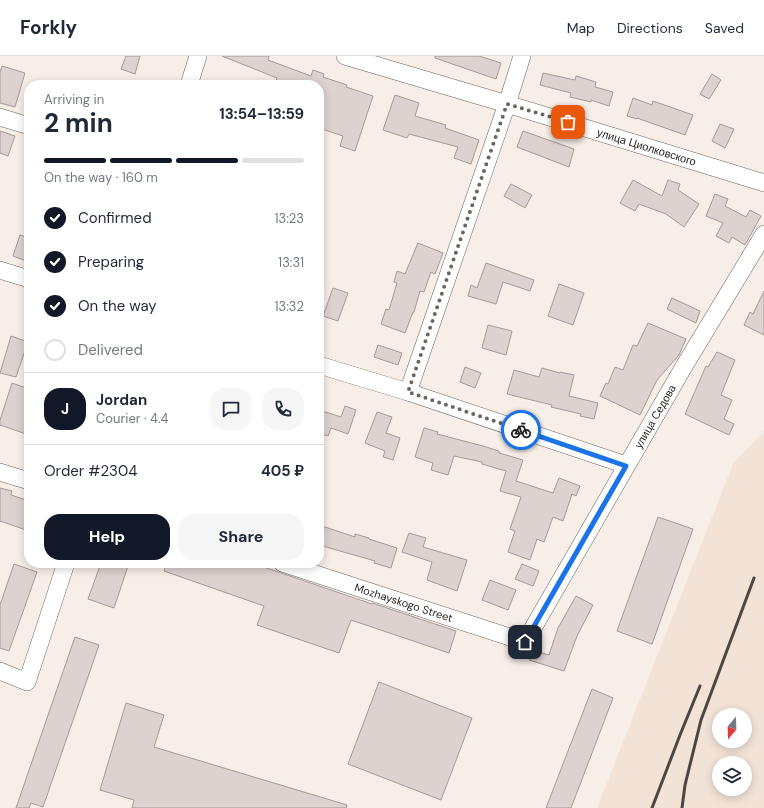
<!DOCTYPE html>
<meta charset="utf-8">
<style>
body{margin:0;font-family:"DM Sans",sans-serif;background:#f6f6f7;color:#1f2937;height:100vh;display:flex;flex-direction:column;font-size:15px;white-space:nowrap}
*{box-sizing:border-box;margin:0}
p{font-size:13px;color:#747a83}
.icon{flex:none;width:22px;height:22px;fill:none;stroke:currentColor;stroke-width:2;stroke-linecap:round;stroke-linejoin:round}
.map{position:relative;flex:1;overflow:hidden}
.drawer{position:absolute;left:24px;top:24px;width:300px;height:488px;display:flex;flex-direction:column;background:#fff;border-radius:16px;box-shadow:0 2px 10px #0003}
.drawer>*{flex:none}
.needle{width:26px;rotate:199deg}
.tools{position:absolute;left:712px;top:652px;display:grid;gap:8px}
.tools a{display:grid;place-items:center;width:40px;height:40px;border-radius:50%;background:#fff;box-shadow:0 2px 10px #0003;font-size:20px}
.pin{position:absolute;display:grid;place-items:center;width:34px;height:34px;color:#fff;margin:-17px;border-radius:8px;box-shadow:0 2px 6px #0006}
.courier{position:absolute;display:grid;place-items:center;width:40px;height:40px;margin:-20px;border:3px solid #1a73e8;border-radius:50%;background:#fff;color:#222;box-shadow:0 1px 5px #0007}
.summary em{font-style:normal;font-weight:700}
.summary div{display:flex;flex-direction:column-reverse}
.summary{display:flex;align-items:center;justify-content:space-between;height:68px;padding:0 20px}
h1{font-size:26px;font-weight:700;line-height:30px}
.bar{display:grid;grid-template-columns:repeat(4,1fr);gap:6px 4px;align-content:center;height:48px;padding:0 20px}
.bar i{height:5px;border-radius:3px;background:#e0e1e3}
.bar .selected{background:#111827}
.bar p{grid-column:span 4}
.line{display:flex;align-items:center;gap:10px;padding:0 20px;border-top:1px solid #e0e1e3}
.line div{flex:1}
.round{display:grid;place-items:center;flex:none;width:42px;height:42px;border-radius:16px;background:#f6f6f7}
ol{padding:0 20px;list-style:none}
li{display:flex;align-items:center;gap:12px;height:44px}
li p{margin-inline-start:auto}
li .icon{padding:4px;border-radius:50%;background:#111827;color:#fff;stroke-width:4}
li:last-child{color:#747a83}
li i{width:22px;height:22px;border:2px solid #e0e1e3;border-radius:50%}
.primary-button{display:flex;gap:8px;margin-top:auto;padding:8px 20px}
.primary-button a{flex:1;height:46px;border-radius:16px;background:#111827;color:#fff;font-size:16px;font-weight:700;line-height:46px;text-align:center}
.primary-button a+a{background:#f6f6f7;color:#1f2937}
header{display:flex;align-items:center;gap:24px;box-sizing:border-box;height:56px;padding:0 20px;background:#fff;border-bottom:1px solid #e0e1e3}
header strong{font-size:19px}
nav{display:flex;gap:22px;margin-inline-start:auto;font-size:14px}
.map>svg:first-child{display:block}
.built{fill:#f3e3d7;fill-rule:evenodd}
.building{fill:#ded2d0;stroke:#a59a97}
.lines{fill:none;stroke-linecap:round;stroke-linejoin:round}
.minor-casing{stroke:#6c645d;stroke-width:18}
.minor{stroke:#fff;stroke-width:17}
.rail{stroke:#4c4744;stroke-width:3}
.done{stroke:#6c6662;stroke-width:4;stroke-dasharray:0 7.2}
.route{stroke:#1a73e8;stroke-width:5}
.labels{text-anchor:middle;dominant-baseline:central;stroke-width:3.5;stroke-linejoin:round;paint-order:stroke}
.street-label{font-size:11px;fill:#211d1b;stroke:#fff}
</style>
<header>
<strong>Forkly</strong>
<nav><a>Map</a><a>Directions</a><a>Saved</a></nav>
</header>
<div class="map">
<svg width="764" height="752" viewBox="0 0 764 752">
<rect width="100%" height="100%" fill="#f7eee7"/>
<path class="built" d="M764 375V752H597L733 408ZM719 659H745V685H719ZM719 707H745V733H719Z"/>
<path class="building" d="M126 0H140L135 18 121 13Z
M222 0H269L268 4 311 20 313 14 324 18 323 21 347 29 346 31 373 40 355 95 340 90 343 80 319 72V29H275L277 22Z
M435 0H479L501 7 496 23 435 2Z
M2 10 25 17 15 51 0 47V16Z
M543 17 575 24 576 20 596 26 595 31 613 36 609 50 591 44V46L570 41 571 37 540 29Z
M712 18 721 24 709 43 700 38Z
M395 39 419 47 415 60 446 69 445 72 479 84 471 108 454 102 458 91 409 78 407 82 383 74Z
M633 42 652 49 653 45 693 59 685 79 637 62V63L627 60Z
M720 68 734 73 725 92 712 85Z
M0 75 15 80 8 100 0 97Z
M523 75 574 93 569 111 517 91Z
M633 124 662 140 668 124 680 128 678 134 699 148 684 171 666 158 639 148 635 155 620 147Z
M511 128 532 139 525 152 504 140Z
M715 138 728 143 725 150 746 161 750 154 761 160 745 189 732 181 729 187 716 180 723 167 706 160Z
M20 179 29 182V206L13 200Z
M418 187 443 197 435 218 431 216 424 236 420 235 414 256H413L405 277 381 268 386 253 389 254 397 227 394 226 397 215 405 218Z
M486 207 534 224 530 235 503 226 496 248 468 240 471 229 477 232Z
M559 228 584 237 573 269 548 260Z
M333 232 348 237 338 265 323 260Z
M764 235V279L744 269 750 256 753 258Z
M672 242 700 255 696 267 667 253Z
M648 267 686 283 679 299 657 324 640 359 600 340 606 327 608 328 615 311 623 314 633 289 637 290Z
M488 269 512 275 506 299 482 292Z
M11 280 28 286 16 321 0 317Z
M378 289 402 297 398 309 374 301Z
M717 296 735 304 721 339 732 344 724 363 734 368 729 379 685 358 706 310 708 311Z
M465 311 481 317 475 332 460 326Z
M542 312 560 317V316L574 319 569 340 598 347 594 363 580 360 581 358 551 351 552 349 507 338 514 314 539 321Z
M12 327 29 333V379L0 369V364Z
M345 350 356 354 348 378 331 372 328 380 319 377V354L341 361Z
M377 356 392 361 386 377 400 382 393 404 383 401 385 395 365 387Z
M424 372 438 376 437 378 483 390 499 395V397L523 404 516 425 553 437 559 422 580 430 576 440 572 438 563 465 553 461 544 486 537 483 530 504 508 496 515 475 510 473 521 441 500 435 506 415 482 408V406L454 400 448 419 431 414 433 407 415 401Z
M0 432 12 435 11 439 29 445V475L0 465Z
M658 461 693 473 652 588 617 575Z
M319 469 355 481V478L369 482V483L397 492 391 512 374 507 375 505 319 489Z
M409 477 426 482 423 491 467 504 457 535 427 524 432 506 402 496Z
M101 507H129L114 552 88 543Z
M167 507H252L372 548V547L456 575 449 597 351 564 339 597 257 569 264 550 164 515Z
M14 508 37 516 9 595 0 592V549Z
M522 508 539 515 533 530 515 523Z
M490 524 516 534 508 554 482 544Z
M576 540 593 549 577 580 564 615 529 604 532 594 549 599 558 572Z
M75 581 99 589 43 751 31 747 29 752H16Z
M379 626 472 662 441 744 348 708Z
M592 633 613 642 571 752H546Z
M126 647 164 659 154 691 347 749 346 752H132L134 744 100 734Z"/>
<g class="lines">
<defs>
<g id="minor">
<path id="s1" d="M345 0 507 48 764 127"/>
<path d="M189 29 198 0"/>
<path d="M0 61 29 70"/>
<path d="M0 214 29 223"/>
<path d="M319 309 408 336 626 409"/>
<path d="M408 336 507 48 522 0"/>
<path d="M0 416 29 425"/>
<path id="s2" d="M282 507 525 586 683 312 764 178"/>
<path d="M0 615 27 626 66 507"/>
</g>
</defs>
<use href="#minor" class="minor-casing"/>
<use href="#minor" class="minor"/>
<path class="rail" d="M652 752 680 679 700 630
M682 752 685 729 701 664 754 522"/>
</g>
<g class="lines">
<path class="done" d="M521 374 408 336 507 48 568 66"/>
<path class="route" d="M521 374 626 410 525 586"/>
</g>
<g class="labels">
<g class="street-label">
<text stroke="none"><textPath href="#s1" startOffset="315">улица Циолковского</textPath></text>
<text stroke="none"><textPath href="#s2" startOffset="516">улица Седова</textPath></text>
<text stroke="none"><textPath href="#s2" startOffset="128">Mozhayskogo Street</textPath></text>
</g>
</g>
</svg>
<div class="tools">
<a><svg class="needle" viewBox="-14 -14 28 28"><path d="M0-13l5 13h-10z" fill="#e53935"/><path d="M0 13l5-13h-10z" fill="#747a83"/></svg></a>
<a><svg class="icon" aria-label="layers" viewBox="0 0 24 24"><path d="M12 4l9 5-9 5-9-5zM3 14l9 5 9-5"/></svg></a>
</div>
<div class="pin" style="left:568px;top:66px;background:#ea580c"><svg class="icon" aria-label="bag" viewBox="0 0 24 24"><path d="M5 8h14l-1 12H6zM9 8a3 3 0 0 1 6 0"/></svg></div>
<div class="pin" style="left:525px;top:586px;background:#1f2937"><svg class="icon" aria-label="home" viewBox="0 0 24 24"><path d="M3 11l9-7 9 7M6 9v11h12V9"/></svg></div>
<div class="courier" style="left:521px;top:374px"><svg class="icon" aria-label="bike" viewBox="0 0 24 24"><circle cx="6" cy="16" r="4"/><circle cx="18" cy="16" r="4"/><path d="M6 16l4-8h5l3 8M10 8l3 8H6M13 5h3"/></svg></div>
<section class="drawer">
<div class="summary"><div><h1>2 min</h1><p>Arriving in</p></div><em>13:54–13:59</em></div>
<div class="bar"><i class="selected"></i><i class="selected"></i><i class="selected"></i><i></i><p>On the way · 160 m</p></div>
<ol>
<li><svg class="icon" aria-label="check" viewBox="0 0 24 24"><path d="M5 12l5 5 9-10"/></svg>Confirmed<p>13:23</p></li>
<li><svg class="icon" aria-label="check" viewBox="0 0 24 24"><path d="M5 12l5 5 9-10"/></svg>Preparing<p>13:31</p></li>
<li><svg class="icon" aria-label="check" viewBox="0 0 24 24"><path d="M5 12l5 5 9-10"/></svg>On the way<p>13:32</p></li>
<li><i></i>Delivered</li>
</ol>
<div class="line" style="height:72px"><b class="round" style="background:#111827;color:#fff">J</b><div><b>Jordan</b><p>Courier · 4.4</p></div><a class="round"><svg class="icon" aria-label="chat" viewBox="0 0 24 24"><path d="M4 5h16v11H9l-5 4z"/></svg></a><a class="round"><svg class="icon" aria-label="phone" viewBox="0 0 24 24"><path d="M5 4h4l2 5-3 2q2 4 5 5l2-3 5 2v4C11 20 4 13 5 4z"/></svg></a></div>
<div class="line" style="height:52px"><div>Order #2304</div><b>405 ₽</b></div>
<div class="primary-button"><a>Help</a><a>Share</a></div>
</section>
</div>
